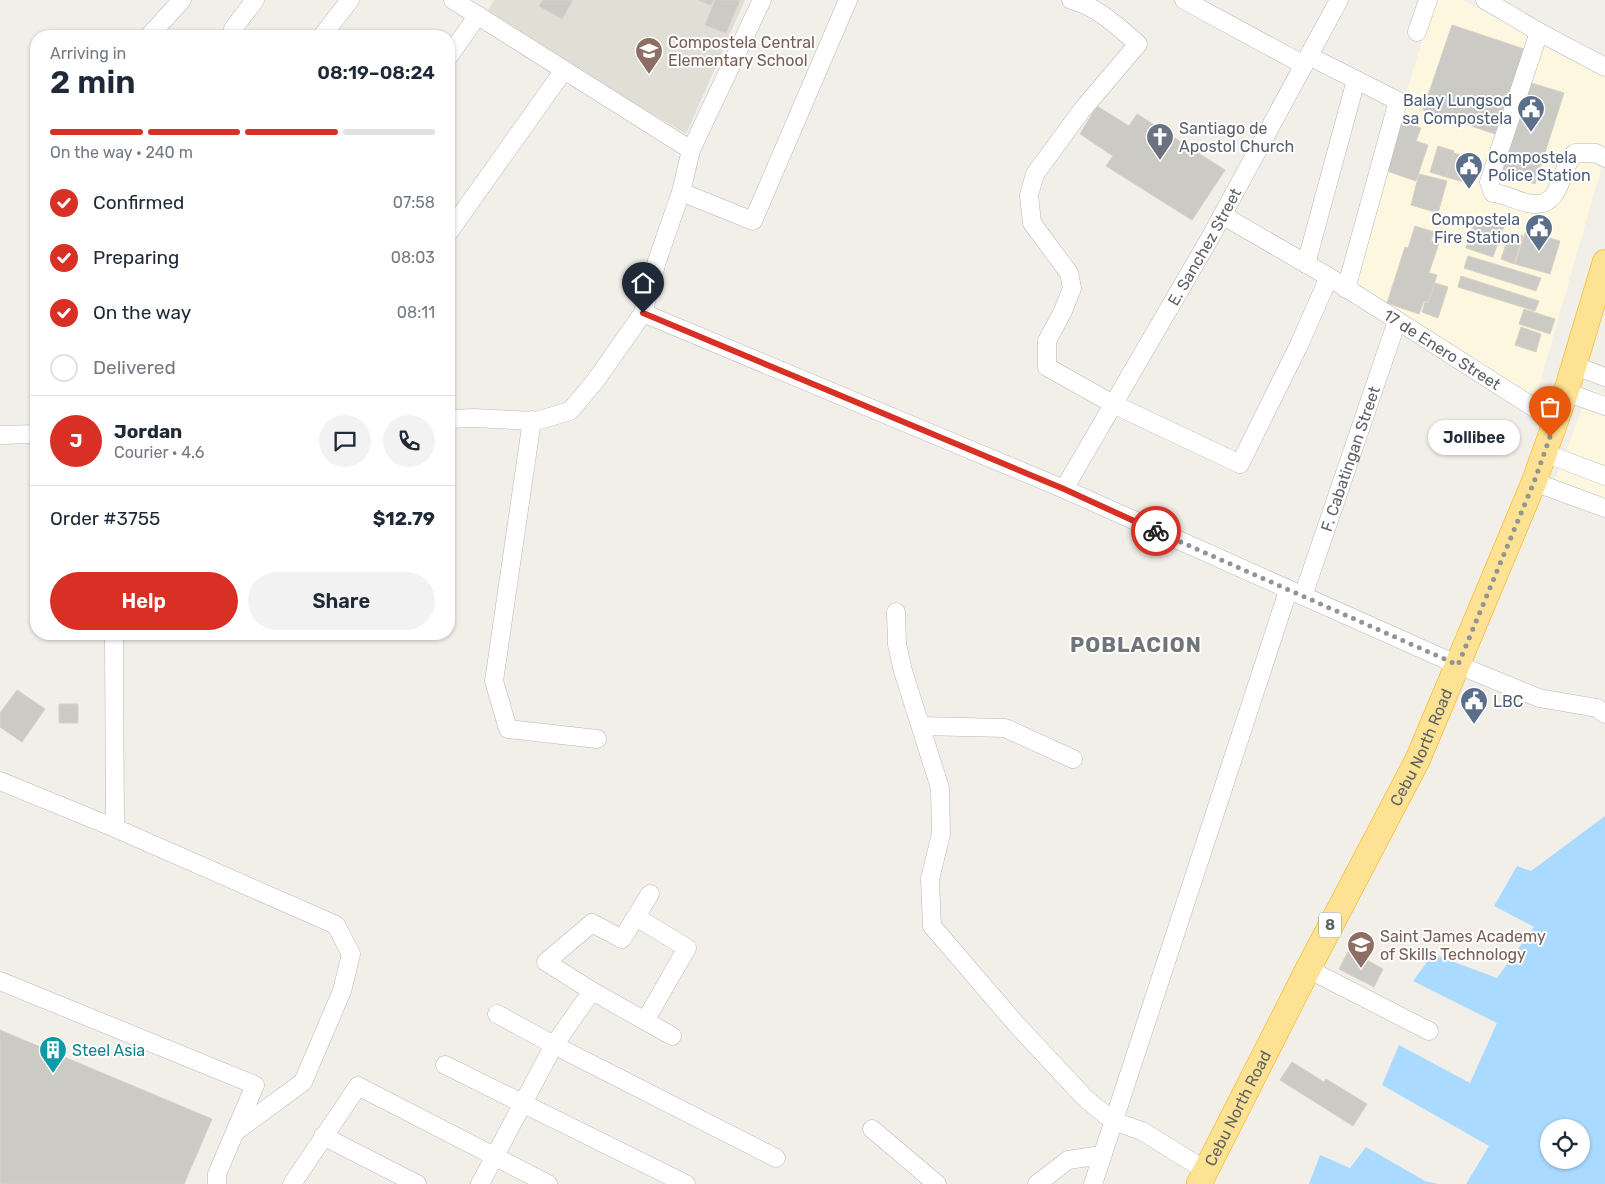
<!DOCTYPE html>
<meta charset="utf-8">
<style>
body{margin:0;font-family:Rubik,sans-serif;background:#f2f2f3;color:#1f2937;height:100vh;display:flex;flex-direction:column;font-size:19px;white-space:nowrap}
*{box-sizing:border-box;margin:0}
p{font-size:16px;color:#747a83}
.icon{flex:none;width:28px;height:28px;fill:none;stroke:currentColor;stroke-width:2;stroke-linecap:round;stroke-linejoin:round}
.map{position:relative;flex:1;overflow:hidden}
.details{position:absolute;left:30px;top:30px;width:425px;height:610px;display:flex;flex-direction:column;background:#fff;border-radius:20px;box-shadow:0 1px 4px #0004}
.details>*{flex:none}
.buttons{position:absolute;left:1540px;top:1119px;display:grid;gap:10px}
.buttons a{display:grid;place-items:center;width:50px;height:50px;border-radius:50%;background:#fff;box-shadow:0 1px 4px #0004;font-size:25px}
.pin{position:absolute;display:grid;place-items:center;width:42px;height:42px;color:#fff;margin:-51px -21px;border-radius:50% 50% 50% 0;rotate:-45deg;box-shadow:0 0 5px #0007}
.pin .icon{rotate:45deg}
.courier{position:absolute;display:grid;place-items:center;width:50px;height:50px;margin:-25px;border:4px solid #d93025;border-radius:50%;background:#fff;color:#222;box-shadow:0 1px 6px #0007}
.bubble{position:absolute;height:35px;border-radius:18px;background:#fff;box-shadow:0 1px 4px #0004;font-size:16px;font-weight:600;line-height:35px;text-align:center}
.head em{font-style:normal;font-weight:600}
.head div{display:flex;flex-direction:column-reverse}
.head{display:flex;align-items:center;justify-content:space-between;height:85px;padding:0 20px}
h1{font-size:32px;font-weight:600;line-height:38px}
.bar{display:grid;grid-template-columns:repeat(4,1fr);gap:8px 5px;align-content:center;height:60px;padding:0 20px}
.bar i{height:6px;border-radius:4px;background:#e0e1e3}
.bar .selected{background:#d93025}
.bar p{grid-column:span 4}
.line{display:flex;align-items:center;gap:12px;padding:0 20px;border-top:1px solid #e0e1e3}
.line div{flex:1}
.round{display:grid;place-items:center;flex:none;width:52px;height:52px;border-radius:26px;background:#f2f2f3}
ol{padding:0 20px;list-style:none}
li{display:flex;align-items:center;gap:15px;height:55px}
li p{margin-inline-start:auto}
li .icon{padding:5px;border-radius:50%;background:#d93025;color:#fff;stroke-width:4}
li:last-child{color:#747a83}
li i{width:28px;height:28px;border:2px solid #e0e1e3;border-radius:50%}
.cta{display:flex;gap:10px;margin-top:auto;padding:10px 20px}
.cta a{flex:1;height:58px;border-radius:30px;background:#d93025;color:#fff;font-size:20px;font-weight:600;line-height:58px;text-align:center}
.cta a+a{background:#f2f2f3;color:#1f2937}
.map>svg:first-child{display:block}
.commercial{fill:#fef7e0}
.education{fill:#e1ded6}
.water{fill:#aadaff;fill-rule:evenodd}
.building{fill:#cccac5;stroke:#d6d1c6}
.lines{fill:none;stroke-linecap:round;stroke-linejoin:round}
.minor-casing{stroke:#b5b8bc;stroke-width:19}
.highway-casing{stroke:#f9ab00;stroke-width:26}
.minor{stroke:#fff;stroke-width:18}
.highway{stroke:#fde293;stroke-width:25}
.done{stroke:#929495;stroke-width:5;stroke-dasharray:0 9}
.route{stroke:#d93025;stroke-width:6}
.labels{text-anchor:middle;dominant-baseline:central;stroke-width:4;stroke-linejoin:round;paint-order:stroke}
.shield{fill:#fff;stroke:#8f9295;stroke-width:1}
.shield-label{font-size:15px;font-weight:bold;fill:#5f6368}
.education-label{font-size:16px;fill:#785e54;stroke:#fff;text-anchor:start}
.service-label{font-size:16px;fill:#4e5e75;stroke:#fff;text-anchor:end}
.worship-label{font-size:16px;fill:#5b616d;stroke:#fff;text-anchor:start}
.street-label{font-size:16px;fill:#5f6368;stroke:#fff}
.culture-label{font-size:16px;fill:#0d838f;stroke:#fff;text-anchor:start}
.district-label{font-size:21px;font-weight:bold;letter-spacing:1px;fill:#70757a;stroke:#fff}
</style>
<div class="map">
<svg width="1605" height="1184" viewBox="0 0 1605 1184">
<rect width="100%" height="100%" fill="#f1efe8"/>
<path class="commercial" d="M1435 0H1462L1605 75V155L1535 400 1353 288 1382 170Z
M1590 389 1605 394V498L1555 479Z"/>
<path class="education" d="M494 0H745L686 134 485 16Z"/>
<path class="water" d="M1605 816V1184H1466L1489 1146 1382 1085 1399 1045 1470 1083 1497 1023 1413 981 1433 954 1497 978 1534 927 1494 906 1517 866 1531 871ZM1549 1128H1581V1160H1549Z
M1366 1147 1425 1181 1438 1184H1309L1320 1155 1350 1168Z"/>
<path class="building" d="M543 0H573L562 19 539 6Z
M698 0H713L711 5Z
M715 0H740L726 33 705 25Z
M1452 25 1524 49 1495 134 1423 110Z
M1528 82 1564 93 1535 184 1499 173Z
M1097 106 1129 126 1137 114 1225 170 1192 220 1106 166 1113 156 1080 134Z
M1401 121 1421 128 1416 141 1428 145 1416 181 1384 170Z
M1438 146 1454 151 1446 177 1430 172Z
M1454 153 1475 160 1467 183 1446 177Z
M1419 174 1447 181 1438 213 1411 205Z
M1477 217 1504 226 1493 257 1466 248Z
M1415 226 1434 232 1431 241 1439 243 1429 273 1437 275 1428 302 1424 301 1419 314 1387 303 1405 247 1408 248Z
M1526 231 1560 241 1550 274 1515 264Z
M1510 232 1523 236 1514 264 1501 259Z
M1468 256 1541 278 1536 291 1464 268Z
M1461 276 1539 301 1535 311 1458 287Z
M1435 283 1448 287 1438 318 1422 312 1425 302 1428 303Z
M1524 309 1555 319 1550 334 1519 324Z
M1521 327 1541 334 1536 352 1515 345Z
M17 690 45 709 22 742 0 727V713Z
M59 704H78V723H59Z
M1349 950 1383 969 1374 987 1339 969Z
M0 1030 212 1119 184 1184H0Z
M1292 1062 1324 1082 1326 1079 1367 1104 1353 1126 1280 1080Z"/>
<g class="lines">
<defs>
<g id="minor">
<path d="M453 0 691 150"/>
<path d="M1071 0C1097 6 1118 27 1138 44L1082 110 1035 174 1029 195 1032 223 1069 273 1072 288 1063 311 1047 341V367L1113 404 1240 464 1299 345 1329 277"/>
<path d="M1184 0 1304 65"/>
<path d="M1485 0 1539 32 1605 67"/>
<path d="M233 29 255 0"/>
<path d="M1417 32 1428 0"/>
<path d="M1539 32 1489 182 1493 193C1507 194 1521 204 1535 204 1563 205 1559 168 1575 153H1596L1605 158"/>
<path d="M149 36 182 0"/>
<path d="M322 36 350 0"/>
<path d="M449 56 478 15"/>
<path d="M1309 56 1398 101 1346 289"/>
<path d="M681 192 753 221 848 0"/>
<path id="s1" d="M1222 215 1329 277 1555 421"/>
<path d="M449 232 564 70"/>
<path d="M1306 264 1356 80"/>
<path d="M643 313 1064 489 1458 665 1539 698 1597 708 1605 714"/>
<path d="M1573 365 1605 377"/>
<path d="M1566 392 1605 406"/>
<path d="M449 419 474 418 536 421 570 411 596 380 643 313 657 261 681 192 691 150 762 0"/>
<path d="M532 420 494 681 508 729 597 739"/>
<path d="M0 435 36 434"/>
<path d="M1545 453 1605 476"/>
<path d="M1534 482 1605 508"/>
<path id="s2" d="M1064 489 1210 238 1339 0"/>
<path id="s3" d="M1303 596 1397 321"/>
<path d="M896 612 897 644 903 671 940 788 941 834 930 879 932 926 1016 1024 1086 1099 1113 1121 1142 1131 1205 1170"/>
<path d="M114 634 115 828"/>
<path d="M921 726 1005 728 1073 759"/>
<path d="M0 781 115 828 336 925 351 954 342 991 303 1082 235 1132"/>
<path d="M650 894 622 939 592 923 546 962 592 991 672 1036"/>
<path d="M636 917 687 948 645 1021"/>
<path d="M1308 969 1429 1031"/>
<path d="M0 981 255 1085 217 1174V1184"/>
<path d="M497 1014 554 1045 776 1158"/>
<path d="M445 1065 686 1184"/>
<path d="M872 1129 937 1184"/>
<path d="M323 1136 417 1184"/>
<path d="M292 1184 358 1086 548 1184"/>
<path d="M480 1184 554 1045 592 991"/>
<path d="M1037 1184 1068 1160 1102 1155"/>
<path d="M1093 1184 1288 591"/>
</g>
<g id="highway">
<path id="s4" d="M1199 1184 1308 969 1418 759 1534 482 1566 392 1605 262"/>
</g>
</defs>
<use href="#minor" class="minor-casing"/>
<use href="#highway" class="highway-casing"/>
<use href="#minor" class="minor"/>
<use href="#highway" class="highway"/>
</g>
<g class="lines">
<path class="done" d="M1156 531 1458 665 1534 482 1550 437"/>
<path class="route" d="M643 313 1064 489 1156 531"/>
</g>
<defs>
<symbol id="school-pin" viewBox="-11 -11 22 30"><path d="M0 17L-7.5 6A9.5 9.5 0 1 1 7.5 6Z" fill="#8d6e63" stroke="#fff"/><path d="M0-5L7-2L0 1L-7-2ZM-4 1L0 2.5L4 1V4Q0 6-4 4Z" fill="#fff"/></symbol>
<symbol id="civic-pin" viewBox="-11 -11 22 30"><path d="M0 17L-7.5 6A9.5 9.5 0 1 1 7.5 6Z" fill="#5c6f8a" stroke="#fff"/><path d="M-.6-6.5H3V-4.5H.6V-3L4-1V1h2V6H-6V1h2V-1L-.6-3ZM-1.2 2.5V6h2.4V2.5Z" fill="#fff"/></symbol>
<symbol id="church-pin" viewBox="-11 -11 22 30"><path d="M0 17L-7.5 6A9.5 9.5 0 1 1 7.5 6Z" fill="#6b7280" stroke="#fff"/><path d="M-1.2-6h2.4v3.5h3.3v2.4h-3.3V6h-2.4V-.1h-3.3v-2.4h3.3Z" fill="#fff"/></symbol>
<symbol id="building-pin" viewBox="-11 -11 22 30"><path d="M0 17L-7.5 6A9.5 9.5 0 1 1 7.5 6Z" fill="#0f9aa8" stroke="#fff"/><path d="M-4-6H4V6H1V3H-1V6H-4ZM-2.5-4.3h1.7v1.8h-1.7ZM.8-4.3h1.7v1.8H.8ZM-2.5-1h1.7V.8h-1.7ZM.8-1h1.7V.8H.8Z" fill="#fff"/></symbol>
</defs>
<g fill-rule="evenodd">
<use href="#school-pin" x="633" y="35" width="32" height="43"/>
<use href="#civic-pin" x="1515" y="93" width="32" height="43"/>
<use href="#church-pin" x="1144" y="121" width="32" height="43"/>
<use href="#civic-pin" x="1453" y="150" width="32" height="43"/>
<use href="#civic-pin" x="1523" y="212" width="32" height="43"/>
<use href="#civic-pin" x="1458" y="685" width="32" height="43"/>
<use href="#school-pin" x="1345" y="929" width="32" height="43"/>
<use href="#building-pin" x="37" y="1034" width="32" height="43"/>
</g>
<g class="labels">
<rect class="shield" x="1319" y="912.5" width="22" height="25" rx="4"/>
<g class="shield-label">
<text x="1330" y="925">8</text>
</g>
<g class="education-label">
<text x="668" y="42">Compostela Central<tspan x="668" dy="18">Elementary School</tspan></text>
<text x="1380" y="936">Saint James Academy<tspan x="1380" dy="18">of Skills Technology</tspan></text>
</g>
<g class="service-label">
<text x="1512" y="100">Balay Lungsod<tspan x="1512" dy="18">sa Compostela</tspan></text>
<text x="1488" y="157" text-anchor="start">Compostela<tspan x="1488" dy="18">Police Station</tspan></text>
<text x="1520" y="219">Compostela<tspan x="1520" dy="18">Fire Station</tspan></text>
<text x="1493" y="701" text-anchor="start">LBC</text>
</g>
<g class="worship-label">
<text x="1179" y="128">Santiago de<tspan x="1179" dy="18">Apostol Church</tspan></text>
</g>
<g class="street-label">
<text stroke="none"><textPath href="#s2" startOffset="280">E. Sanchez Street</textPath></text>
<text stroke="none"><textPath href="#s1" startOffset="258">17 de Enero Street</textPath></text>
<text stroke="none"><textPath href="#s3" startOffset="145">F. Cabatingan Street</textPath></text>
<text stroke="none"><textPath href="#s4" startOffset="490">Cebu North Road</textPath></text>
<text stroke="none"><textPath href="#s4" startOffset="85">Cebu North Road</textPath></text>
</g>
<g class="culture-label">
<text x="72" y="1050">Steel Asia</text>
</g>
<g class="district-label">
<text x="1136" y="644">POBLACION</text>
</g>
</g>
</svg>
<div class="buttons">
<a><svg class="icon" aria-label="locate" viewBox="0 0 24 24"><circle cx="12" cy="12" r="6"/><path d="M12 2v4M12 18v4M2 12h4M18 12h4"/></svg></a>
</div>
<div class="pin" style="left:1550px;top:437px;background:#ea580c"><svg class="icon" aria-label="bag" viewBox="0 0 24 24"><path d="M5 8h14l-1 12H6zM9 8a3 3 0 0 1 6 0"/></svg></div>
<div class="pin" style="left:643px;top:313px;background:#1f2937"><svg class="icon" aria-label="home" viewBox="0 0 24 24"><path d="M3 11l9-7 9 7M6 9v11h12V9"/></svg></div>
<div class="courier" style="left:1156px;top:531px"><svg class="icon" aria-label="bike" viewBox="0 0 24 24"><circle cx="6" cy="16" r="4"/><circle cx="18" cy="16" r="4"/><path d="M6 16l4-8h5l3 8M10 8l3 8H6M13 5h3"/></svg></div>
<div class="bubble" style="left:1428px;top:420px;width:92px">Jollibee</div>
<section class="details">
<div class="head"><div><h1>2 min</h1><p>Arriving in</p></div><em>08:19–08:24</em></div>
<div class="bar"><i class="selected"></i><i class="selected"></i><i class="selected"></i><i></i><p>On the way · 240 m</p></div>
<ol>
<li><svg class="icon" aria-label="check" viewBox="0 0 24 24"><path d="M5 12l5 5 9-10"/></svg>Confirmed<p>07:58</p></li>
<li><svg class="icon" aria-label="check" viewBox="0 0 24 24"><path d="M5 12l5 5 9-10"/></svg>Preparing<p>08:03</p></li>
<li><svg class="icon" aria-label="check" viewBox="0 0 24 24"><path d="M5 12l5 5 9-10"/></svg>On the way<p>08:11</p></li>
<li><i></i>Delivered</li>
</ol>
<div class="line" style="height:90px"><b class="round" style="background:#d93025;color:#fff">J</b><div><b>Jordan</b><p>Courier · 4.6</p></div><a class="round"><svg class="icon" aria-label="chat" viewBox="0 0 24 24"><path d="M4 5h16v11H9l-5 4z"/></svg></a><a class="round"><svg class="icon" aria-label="phone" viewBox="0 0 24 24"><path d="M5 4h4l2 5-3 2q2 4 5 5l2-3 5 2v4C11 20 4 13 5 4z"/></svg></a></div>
<div class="line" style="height:65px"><div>Order #3755</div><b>$12.79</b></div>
<div class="cta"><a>Help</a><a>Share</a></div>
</section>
</div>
